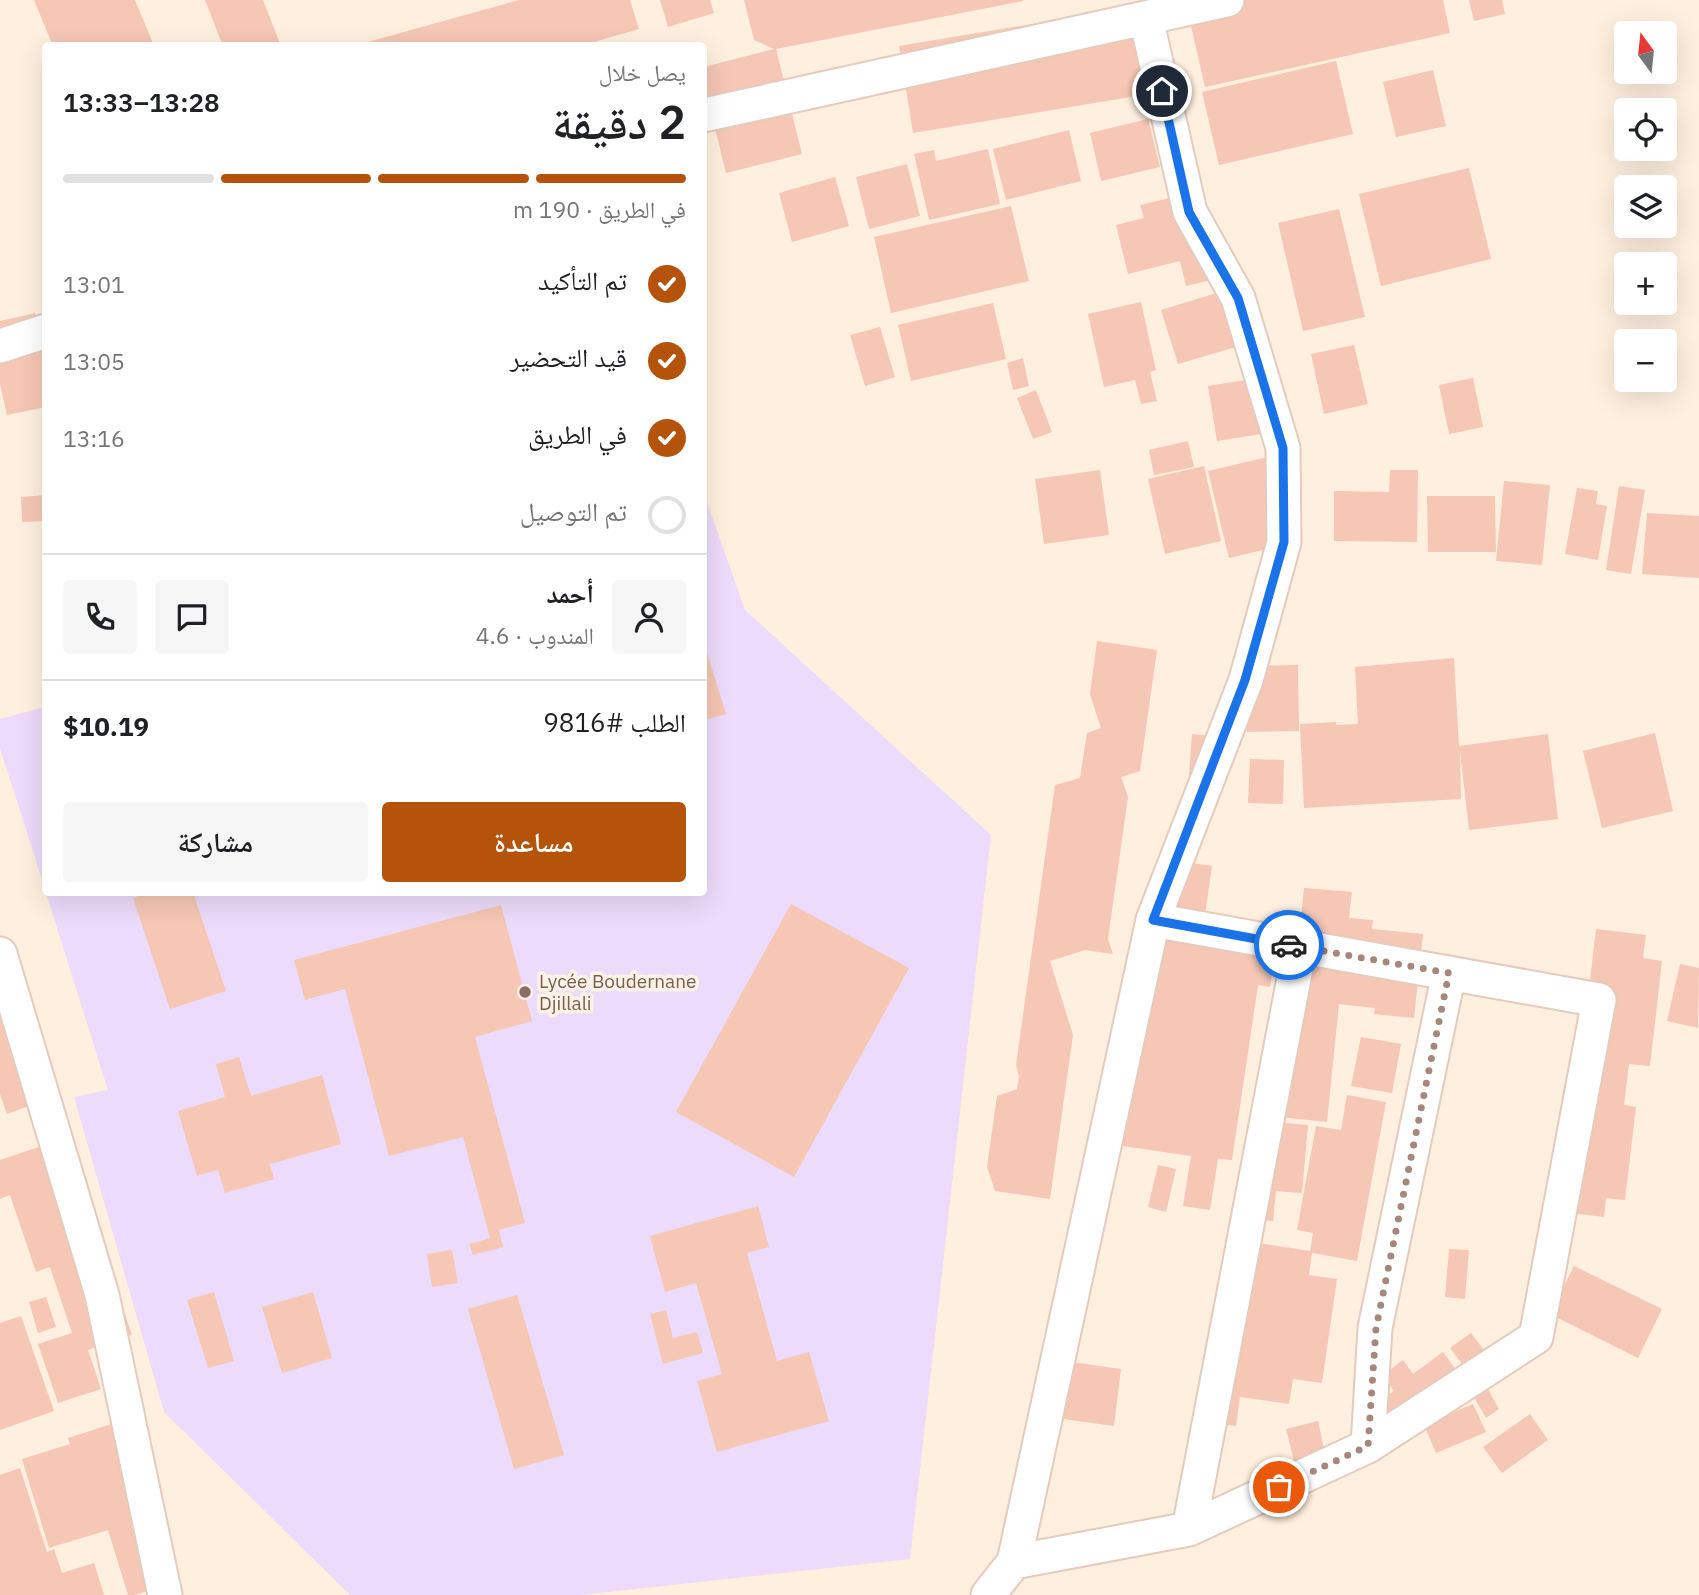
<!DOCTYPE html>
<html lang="ar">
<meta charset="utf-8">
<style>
body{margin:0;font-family:"IBM Plex Sans","Noto Naskh Arabic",sans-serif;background:#f6f6f6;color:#202124;direction:rtl;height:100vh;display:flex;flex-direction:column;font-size:26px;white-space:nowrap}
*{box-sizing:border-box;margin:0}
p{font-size:23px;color:#757577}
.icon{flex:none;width:38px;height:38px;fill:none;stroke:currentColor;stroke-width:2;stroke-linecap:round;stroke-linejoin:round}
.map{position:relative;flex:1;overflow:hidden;direction:ltr}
.sheet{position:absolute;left:42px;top:42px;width:665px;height:854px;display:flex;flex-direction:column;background:#fff;border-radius:7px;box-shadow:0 7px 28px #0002;direction:rtl}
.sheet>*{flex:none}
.needle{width:46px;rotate:345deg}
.buttons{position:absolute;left:1614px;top:21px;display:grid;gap:14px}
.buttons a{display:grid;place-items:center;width:63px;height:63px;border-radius:7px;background:#fff;box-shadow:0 7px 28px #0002;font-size:35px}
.pin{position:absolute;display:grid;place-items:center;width:60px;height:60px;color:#fff;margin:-30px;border:4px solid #fff;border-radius:50%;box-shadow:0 2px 7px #0007}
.courier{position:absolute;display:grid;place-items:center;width:70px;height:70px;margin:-35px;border:5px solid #1a73e8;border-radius:50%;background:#fff;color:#222;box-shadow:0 2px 9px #0007}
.summary em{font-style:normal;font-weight:600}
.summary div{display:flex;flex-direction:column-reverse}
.summary{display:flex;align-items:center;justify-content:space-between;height:119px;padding:0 21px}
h1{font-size:46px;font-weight:600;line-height:52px}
.bar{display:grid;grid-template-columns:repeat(4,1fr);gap:10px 7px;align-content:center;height:84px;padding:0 21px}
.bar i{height:9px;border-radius:5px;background:#e0e0e0}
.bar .active{background:#b45309}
.bar p{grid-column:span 4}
.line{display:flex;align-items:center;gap:18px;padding:0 21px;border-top:2px solid #e0e0e0}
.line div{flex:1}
.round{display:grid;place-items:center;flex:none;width:74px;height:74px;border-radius:7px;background:#f6f6f6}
ol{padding:0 21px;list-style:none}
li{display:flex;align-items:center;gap:21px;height:77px}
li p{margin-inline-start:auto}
li .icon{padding:7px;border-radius:50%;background:#b45309;color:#fff;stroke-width:4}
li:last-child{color:#757577}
li i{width:38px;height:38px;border:4px solid #e0e0e0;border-radius:50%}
.button{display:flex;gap:14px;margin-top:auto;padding:14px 21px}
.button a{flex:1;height:80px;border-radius:7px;background:#b45309;color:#fff;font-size:28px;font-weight:600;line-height:80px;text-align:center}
.button a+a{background:#f6f6f6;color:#202124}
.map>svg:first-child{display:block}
.education{fill:#ecdbfa}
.building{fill:#f5c7b4}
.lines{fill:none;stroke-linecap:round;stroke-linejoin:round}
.street-casing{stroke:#e4cbbd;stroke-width:37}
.street{stroke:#fff;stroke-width:33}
.done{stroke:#a6887b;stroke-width:7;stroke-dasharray:0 12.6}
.route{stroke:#1a73e8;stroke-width:9}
.education-dot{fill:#8d6e63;stroke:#fff3e6;stroke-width:2.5}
.labels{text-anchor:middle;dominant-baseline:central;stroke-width:7;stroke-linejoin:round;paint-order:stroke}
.education-label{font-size:19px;fill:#785e54;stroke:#fff3e6;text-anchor:start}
</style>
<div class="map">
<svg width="1699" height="1595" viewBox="0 0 1699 1595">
<rect width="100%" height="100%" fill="#feefde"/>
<path class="education" d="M704 494 745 610 991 835 910 1559 580 1595H350L164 1412 74 1097 108 1090 46 893 704 892Z
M45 707H46V892L0 748V719Z"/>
<path class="building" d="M34 0H135L154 46H53Z
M205 0H263L281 46H223Z
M519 0H630L639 29 580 46H369L368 42Z
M660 0H710L714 13 668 27Z
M744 0H1023V1L776 49 802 154 726 173 704 84V67L774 49 754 40Z
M1185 0H1443L1450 33 1205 87Z
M1469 0H1502L1505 14 1474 21Z
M1129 8 1143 95 913 133 899 46Z
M1336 61 1353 134 1219 165 1202 92Z
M1433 70 1446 126 1396 137 1383 82Z
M1148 119 1160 167 1101 181 1090 133Z
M1069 130 1081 181 1006 200 993 149Z
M988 149 1000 204 929 220 914 154 934 150 936 161Z
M907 164 920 216 869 229 856 177Z
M1469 168 1491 259 1381 286 1359 194Z
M835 177 849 226 792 242 779 193Z
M1195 192 1216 279 1186 286 1180 261 1128 274 1116 225 1144 218 1140 205Z
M1011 206 1029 281 891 313 874 237Z
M1339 209 1365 317 1303 331 1278 223Z
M1223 291 1239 346 1178 364 1161 310Z
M1141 302 1156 370 1150 372 1157 401 1141 404 1135 380 1104 387 1088 314Z
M993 303 1006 359 911 381 898 325Z
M35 313 46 357V407L7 415 0 384V321Z
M880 327 895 377 865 386 850 335Z
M1354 345 1368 404 1324 414 1311 354Z
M1023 358 1029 386 1013 390 1007 363Z
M1271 376 1280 431 1217 441 1208 386Z
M1473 378 1483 427 1449 434 1439 385Z
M1036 390 1052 432 1033 439 1017 398Z
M1188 441 1194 467 1154 475 1149 450Z
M1272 456 1293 543 1229 558 1208 471Z
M1204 466 1221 541 1165 554 1148 479Z
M1100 470 1109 535 1044 544 1035 479Z
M1390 470H1418L1417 542 1334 541V491L1389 492Z
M1504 481 1550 485 1542 565 1496 561Z
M1619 486 1645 490 1631 574 1606 570Z
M1577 488 1598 491 1596 504 1607 506 1598 560 1565 554Z
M46 495V521L22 522 21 497Z
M1427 496H1495L1496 552H1428Z
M1647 513 1699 516V578L1642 574Z
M1097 641 1157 650 1140 771 1121 777 1128 797 1108 939 1113 954 1085 950 1050 961 1073 1035 1050 1199 995 1191 987 1167 997 1096 1017 1089 1019 1076 1016 1065 1055 785 1080 778 1087 733 1101 728 1090 694Z
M704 643 726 714 704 720Z
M1454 658 1459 746 1548 734 1558 819 1469 830 1460 751 1461 799 1304 808 1300 724 1336 722V725L1358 724 1355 667Z
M1298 665 1299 731 1247 732 1245 666Z
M1655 733 1673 811 1602 828 1583 751Z
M1192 734 1224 737 1218 804 1187 801Z
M1250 759 1284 760 1283 804 1248 803Z
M1159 858 1212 866 1204 922 1278 933 1270 987 1258 985 1232 1160 1218 1159 1210 1210 1183 1206 1191 1156 1116 1145Z
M1304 888 1352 892 1349 918 1373 920 1372 929 1423 934 1414 1018 1374 1014 1375 1008 1339 1004 1327 1122 1280 1117Z
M150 892H193L226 991 170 1009 133 898Z
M791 904 909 968 794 1177 676 1112Z
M501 905 532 1021 475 1037 525 1223 499 1230 503 1247 473 1255 469 1244 490 1238 463 1137 389 1156 345 989 305 1000 294 960Z
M1596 929 1646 935 1643 958 1662 961 1650 1066 1629 1064 1624 1105 1636 1107 1625 1200 1606 1198 1604 1217 1563 1212Z
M1680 964 1699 968 1698 1028 1667 1021Z
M0 1004 48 1099 7 1114 0 1094Z
M1361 1037 1401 1044 1392 1093 1351 1086Z
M239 1057 251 1096 322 1075 341 1144 270 1164 274 1179 225 1193 218 1170 197 1176 178 1111 225 1097 216 1064Z
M1347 1095 1386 1102 1357 1261 1312 1253 1309 1275 1337 1279 1322 1383 1293 1379 1289 1404 1240 1397 1236 1426 1212 1423 1239 1240 1310 1251 1313 1233 1297 1230 1316 1126 1341 1130Z
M1260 1121 1308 1125 1302 1193 1276 1191 1273 1221 1251 1219Z
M66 1138 132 1335 88 1350 101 1389 58 1403 38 1344 72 1333 50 1267 36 1272 10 1195 0 1199V1160Z
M1158 1165 1176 1169 1166 1212 1148 1207Z
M758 1206 769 1247 747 1253 777 1361 809 1352 829 1421 717 1452 697 1381 722 1374 696 1283 665 1292 650 1236Z
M1449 1249 1469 1250 1465 1299 1445 1297Z
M452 1250 458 1283 432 1287 427 1254Z
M1574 1266 1662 1309 1638 1358 1550 1314Z
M214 1292 234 1361 208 1368 187 1300Z
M313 1292 332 1358 282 1373 262 1307Z
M517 1295 564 1455 514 1469 468 1309Z
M46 1297 56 1327 38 1333 29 1302Z
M666 1310 673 1338 697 1332 703 1353 663 1364 650 1314Z
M21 1316 54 1411 0 1430V1323Z
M1471 1333 1500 1372 1480 1388 1450 1348Z
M1443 1352 1473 1393 1433 1421 1473 1404 1486 1432 1436 1453 1425 1427 1389 1430 1372 1407 1394 1391 1383 1375 1403 1360 1413 1374Z
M1057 1360 1121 1369 1114 1426 1049 1417Z
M1486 1386 1499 1409 1486 1418 1472 1394Z
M1530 1414 1548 1440 1502 1473 1483 1447Z
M121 1421 171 1584 135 1595H128L108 1530 49 1548 22 1459 70 1444 68 1438Z
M1318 1421 1326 1458 1295 1465 1286 1429Z
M20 1468 47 1552 54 1549 62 1573 94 1563 104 1595H0V1475Z"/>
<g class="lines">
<defs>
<path id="street" d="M704 115 1227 0
M0 346 46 331
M0 954 102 1295 165 1595
M1368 1446 1375 1328 1449 973
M1189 1529 1300 947
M1014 1562 1189 1529 1368 1446 1536 1337 1599 1000 1153 920
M988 1595 1014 1562 1153 920 1246 680 1284 542 1283 448 1238 298 1190 212 1146 18"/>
</defs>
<use href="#street" class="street-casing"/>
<use href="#street" class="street"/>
</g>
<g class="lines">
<path class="done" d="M1279 1487 1368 1446 1376 1328 1449 973 1289 945"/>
<path class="route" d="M1162 91 1189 212 1238 298 1283 448 1284 542 1245 680 1153 920 1289 945"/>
</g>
<circle class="education-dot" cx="525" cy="992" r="7"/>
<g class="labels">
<g class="education-label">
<text x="539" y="981">Lycée Boudernane<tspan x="539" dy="22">Djillali</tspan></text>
</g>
</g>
</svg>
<div class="buttons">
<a><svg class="needle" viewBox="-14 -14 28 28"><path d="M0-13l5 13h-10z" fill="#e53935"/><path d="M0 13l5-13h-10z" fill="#757577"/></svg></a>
<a><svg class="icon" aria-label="locate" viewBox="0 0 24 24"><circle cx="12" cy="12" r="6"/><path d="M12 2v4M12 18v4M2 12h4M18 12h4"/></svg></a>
<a><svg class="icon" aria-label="layers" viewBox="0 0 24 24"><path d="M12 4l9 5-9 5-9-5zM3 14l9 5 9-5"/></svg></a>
<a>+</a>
<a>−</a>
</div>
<div class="pin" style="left:1279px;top:1487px;background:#ea580c"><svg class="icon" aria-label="bag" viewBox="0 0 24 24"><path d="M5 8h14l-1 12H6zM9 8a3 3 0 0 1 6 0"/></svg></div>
<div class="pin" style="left:1162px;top:91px;background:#1f2937"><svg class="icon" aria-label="home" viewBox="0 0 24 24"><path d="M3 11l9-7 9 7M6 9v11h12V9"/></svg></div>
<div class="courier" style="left:1289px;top:945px"><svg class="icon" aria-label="car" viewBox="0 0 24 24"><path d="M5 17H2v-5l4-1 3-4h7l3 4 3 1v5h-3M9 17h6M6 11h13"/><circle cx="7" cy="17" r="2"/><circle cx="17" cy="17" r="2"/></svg></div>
<section class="sheet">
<div class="summary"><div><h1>2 دقيقة</h1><p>يصل خلال</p></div><em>13:28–13:33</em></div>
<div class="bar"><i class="active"></i><i class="active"></i><i class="active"></i><i></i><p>في الطريق · 190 m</p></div>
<ol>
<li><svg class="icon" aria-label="check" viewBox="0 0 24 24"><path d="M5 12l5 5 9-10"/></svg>تم التأكيد<p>13:01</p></li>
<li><svg class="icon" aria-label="check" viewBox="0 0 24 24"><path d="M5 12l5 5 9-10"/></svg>قيد التحضير<p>13:05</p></li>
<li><svg class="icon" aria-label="check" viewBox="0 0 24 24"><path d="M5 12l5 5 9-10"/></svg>في الطريق<p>13:16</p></li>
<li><i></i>تم التوصيل</li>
</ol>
<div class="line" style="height:126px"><a class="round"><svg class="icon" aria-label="person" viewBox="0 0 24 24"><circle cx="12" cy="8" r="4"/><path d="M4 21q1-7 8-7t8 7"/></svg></a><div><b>أحمد</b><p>المندوب · 4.6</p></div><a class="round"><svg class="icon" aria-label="chat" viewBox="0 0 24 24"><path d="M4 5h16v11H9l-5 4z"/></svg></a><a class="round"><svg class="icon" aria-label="phone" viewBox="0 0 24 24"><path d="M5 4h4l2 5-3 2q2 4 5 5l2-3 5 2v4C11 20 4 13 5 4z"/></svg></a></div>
<div class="line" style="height:91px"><div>الطلب #9816</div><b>$10.19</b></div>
<div class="button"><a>مساعدة</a><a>مشاركة</a></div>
</section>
</div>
